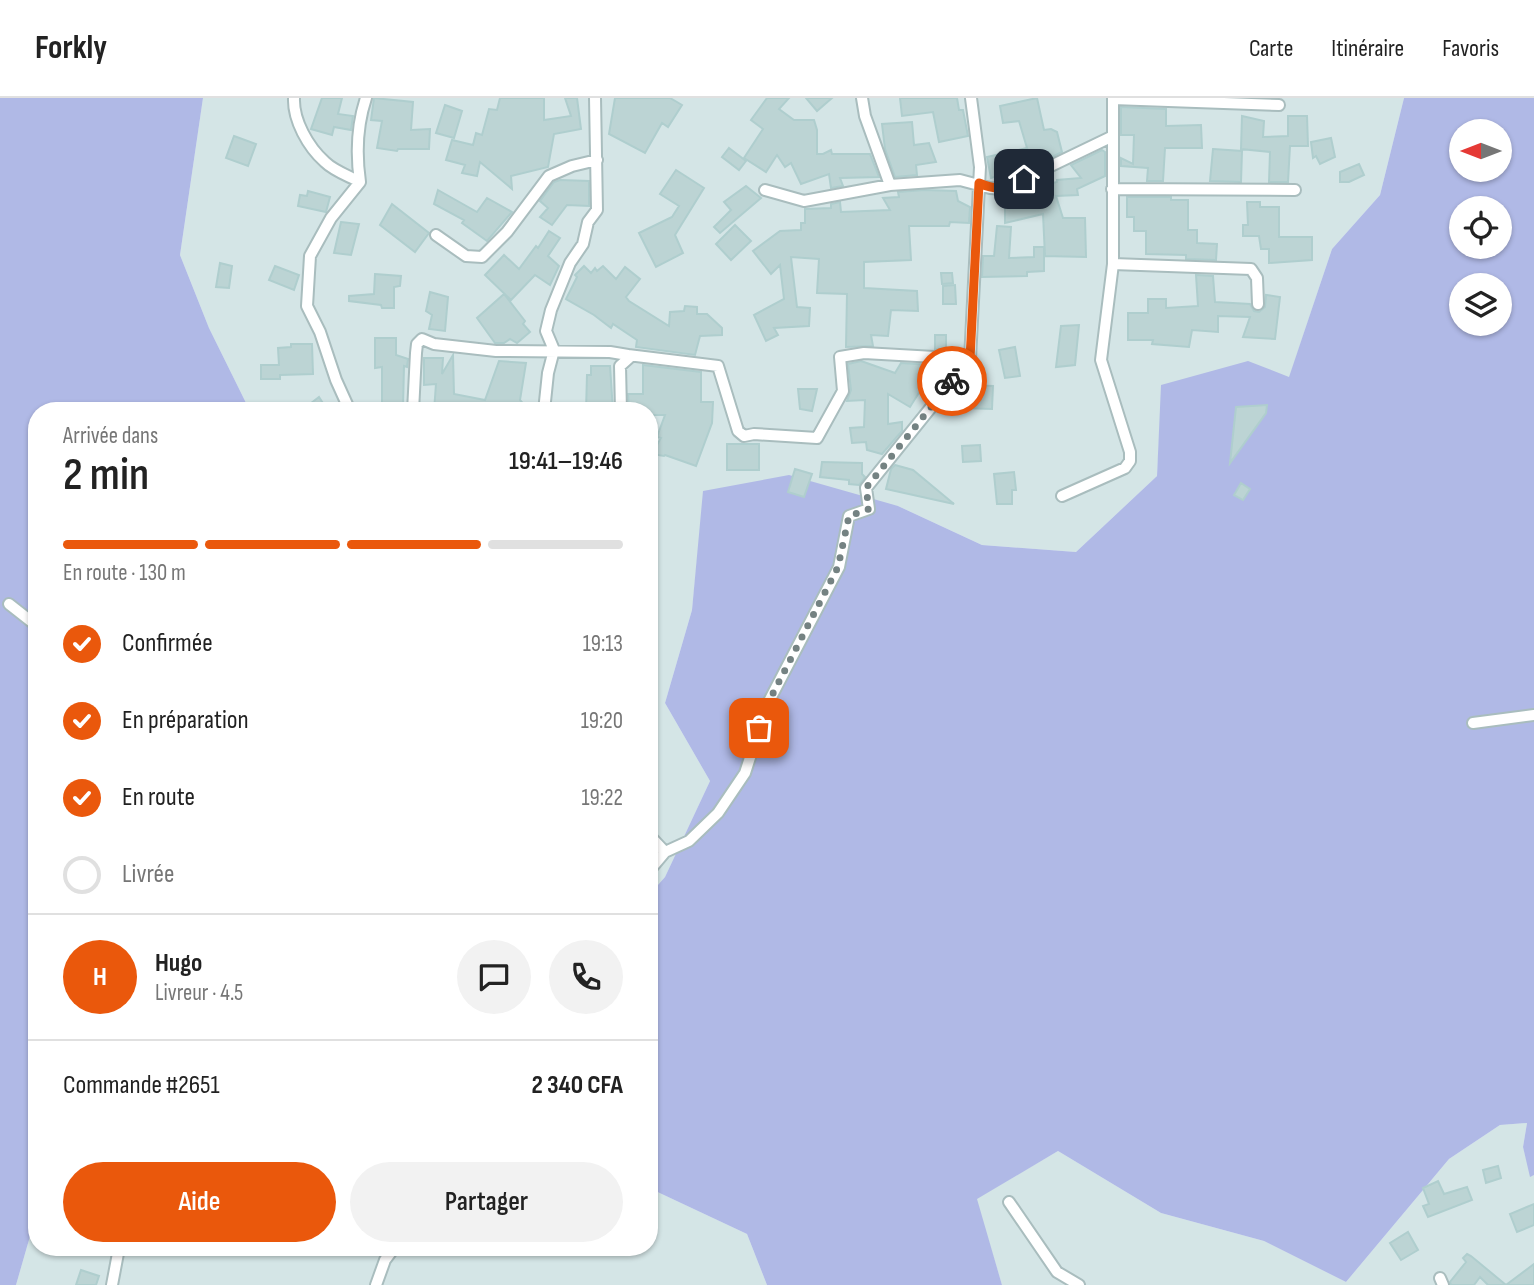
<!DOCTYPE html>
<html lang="fr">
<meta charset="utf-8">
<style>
body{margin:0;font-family:"Sofia Sans Condensed",sans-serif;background:#f2f2f2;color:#222;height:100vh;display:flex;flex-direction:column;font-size:26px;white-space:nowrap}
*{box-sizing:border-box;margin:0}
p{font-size:23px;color:#767676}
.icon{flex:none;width:38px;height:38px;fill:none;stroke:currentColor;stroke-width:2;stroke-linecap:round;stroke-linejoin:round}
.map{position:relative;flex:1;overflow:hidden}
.drawer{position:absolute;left:28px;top:304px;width:630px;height:854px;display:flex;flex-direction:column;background:#fff;border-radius:28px;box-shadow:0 2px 5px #0004}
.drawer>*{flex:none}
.needle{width:46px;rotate:270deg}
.fabs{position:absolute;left:1449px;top:21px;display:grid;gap:14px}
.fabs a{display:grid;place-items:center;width:63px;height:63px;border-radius:50%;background:#fff;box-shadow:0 2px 5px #0004;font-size:35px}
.pin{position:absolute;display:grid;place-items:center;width:60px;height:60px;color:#fff;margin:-30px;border-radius:14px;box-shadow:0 4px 10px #0006}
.courier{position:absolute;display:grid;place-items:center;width:70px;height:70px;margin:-35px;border:5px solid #ea580c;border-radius:50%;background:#fff;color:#222;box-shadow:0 2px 9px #0007}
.headline em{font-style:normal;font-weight:600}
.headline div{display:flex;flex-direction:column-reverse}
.headline{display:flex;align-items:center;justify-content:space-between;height:119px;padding:0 35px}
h1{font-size:46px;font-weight:600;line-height:52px}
.bar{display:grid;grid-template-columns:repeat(4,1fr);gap:10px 7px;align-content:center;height:84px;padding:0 35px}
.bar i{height:9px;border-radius:5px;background:#e0e0e0}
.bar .on{background:#ea580c}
.bar p{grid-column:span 4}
.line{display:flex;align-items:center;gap:18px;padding:0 35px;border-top:2px solid #e0e0e0}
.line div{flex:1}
.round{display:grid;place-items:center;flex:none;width:74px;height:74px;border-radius:37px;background:#f2f2f2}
ol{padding:0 35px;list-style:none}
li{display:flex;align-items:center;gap:21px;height:77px}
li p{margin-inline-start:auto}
li .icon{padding:7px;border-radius:50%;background:#ea580c;color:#fff;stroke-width:4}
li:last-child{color:#767676}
li i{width:38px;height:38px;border:4px solid #e0e0e0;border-radius:50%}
.primary-button{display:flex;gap:14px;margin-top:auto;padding:14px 35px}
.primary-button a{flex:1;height:80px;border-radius:42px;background:#ea580c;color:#fff;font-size:28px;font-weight:600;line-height:80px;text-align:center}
.primary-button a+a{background:#f2f2f2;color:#222}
header{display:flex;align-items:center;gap:42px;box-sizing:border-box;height:98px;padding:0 35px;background:#fff;border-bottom:2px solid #e0e0e0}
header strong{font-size:33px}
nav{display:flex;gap:38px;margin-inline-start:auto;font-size:24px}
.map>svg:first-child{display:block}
.residential{fill:#d4e5e6}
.green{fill:#b0b9e6;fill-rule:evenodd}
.building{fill:#bcd4d4;stroke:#afcece;stroke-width:2}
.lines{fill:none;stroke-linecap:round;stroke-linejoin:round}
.minor-casing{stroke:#a9bdbe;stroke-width:14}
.minor{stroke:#fff;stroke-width:10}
.done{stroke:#748282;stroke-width:7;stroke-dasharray:0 12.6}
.route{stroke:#ea580c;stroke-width:9}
</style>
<header>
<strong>Forkly</strong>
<nav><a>Carte</a><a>Itinéraire</a><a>Favoris</a></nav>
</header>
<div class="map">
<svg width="1534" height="1187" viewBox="0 0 1534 1187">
<rect width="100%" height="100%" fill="#e6f2f3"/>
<path class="residential" d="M203 0H1404L1380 97 1332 151 1289 280 1162 287 1157 378 1076 454 982 447 898 408 704 393 692 512 665 605 710 683 665 779 649 797V313H250L209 230 180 157Z
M1527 1025 1523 1049 1531 1078 1534 1077V1187H1002L976 1101 1058 1053 1161 1115 1264 1143 1346 1184 1449 1061 1500 1027Z
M649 1090 747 1136 767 1187H16L37 1114V1150H649Z"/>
<path class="green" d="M0 0H203L180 157 209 230 250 313H37V1114L16 1187H0Z
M1404 0H1534V1077L1530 1079 1523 1049 1527 1025 1500 1027 1449 1061 1346 1184 1264 1143 1161 1115 1058 1053 977 1101 1002 1187H767L747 1136 649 1090V797L665 779 710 683 665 605 692 512 703 393 789 377 898 408 982 447 1076 454 1157 378 1161 287 1248 263 1289 279 1332 151 1380 97ZM1461 33H1500V72H1461ZM1461 110H1500V149H1461ZM1461 187H1500V226H1461Z"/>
<path class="building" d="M322 0H342L338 16 353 18 351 32 334 29 332 37 311 31Z
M374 0 413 4 411 32 430 31 429 51H398L397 53 377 50 382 23 371 22Z
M500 0H544V22L571 18 565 0H577L581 31 554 36 548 69 511 78 512 91 480 64 477 78 462 75 465 67 446 62 452 42 473 47 476 35 482 37 489 11 497 12Z
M615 0H670L682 7 668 29 662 25 645 55 609 36Z
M767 0H789L779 11 794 22H814L817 32V56H823L831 52 832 56H870L879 79 840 80 843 88 831 90 829 76 801 86 791 65 785 69 777 57 766 74 744 60 763 31 751 22Z
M806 0H832L817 13Z
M900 0H957L959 12H963L968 38 939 44 933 14 902 18Z
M1037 0 1044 32 1051 31 1057 34 1062 54 1038 66 991 80 987 59 1027 50 1019 23 1003 25 1000 8Z
M445 7 462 13 454 40 436 35Z
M1121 9 1166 11V28L1201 27 1202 50H1165L1163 83H1147L1148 70 1121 68V60L1133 66 1134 37H1121Z
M1242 18 1264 23 1263 39 1288 38V18H1307L1308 48H1290L1288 84H1269L1270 54 1241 51Z
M912 24 914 47 929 45 936 64 916 67 917 77 895 79 885 51 882 26Z
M234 38 256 46 248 68 226 60Z
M1331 40 1335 59 1320 66 1316 58 1313 60 1311 44Z
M729 50 746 63 739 72 722 59Z
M1213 51 1242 53 1241 84 1210 83Z
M1102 52 1105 54V78L1077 91 1078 97 1056 98 1063 120H1085L1086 159 1045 158 1043 116 1005 125V98L1023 90 1032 88V90L1057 84V82L1081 80 1071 67Z
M1359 66 1364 77 1349 84H1340V74Z
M676 72 704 90 675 137 683 155 656 169 639 135 672 119 679 108 660 96Z
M560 82 589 83V108L567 107 552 127 540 119 548 110 540 103 554 84Z
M746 88 761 100 720 135 714 129 731 112 724 104Z
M438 92 477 114 487 100 512 114 487 143 462 125 464 122 434 106Z
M924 92 956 93 958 103 970 109 969 125 950 124 949 128H909L911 162 864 164V190L917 193 918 213 891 212 888 238 871 237 873 248 846 249 847 196 817 195 819 161 791 159 797 209 810 210 809 228 774 230 778 237 766 243 754 217 784 201 780 167 771 176 753 153 780 133 801 132V125H805V111L831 110V106L840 104 841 114 890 112 883 100 899 99 898 94Z
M308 93 330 99 326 114 298 108 300 97 307 98Z
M1127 99H1171V102H1188V132H1197V145L1217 146 1216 162 1186 161V157L1146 156V133H1134V119H1127Z
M1247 104H1260V109H1279V139H1312V162L1269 165V151H1261L1259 138H1243V127H1248Z
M392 106 429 135 415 154 380 127Z
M341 124 359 126 351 157 334 155Z
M735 127 751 143 731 162 716 146Z
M997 128 1011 129 1009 160 1034 159V149H1044V173L1027 174V178L982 179 983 158H994Z
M549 133 560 140 548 158 559 168 550 187 535 177 511 202 485 177 504 157 519 171 536 148 538 150Z
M220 165 232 168 229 190 216 189Z
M275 168 299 177 294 192 269 182Z
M584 168 591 175 595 170 597 173 603 168 616 181 625 169 640 181 626 199 629 203 669 228 670 214 684 213 685 208 697 209V216H707L722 230V237L700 238 695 257 636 249 637 242 613 226 611 230 594 217 566 201 577 179 575 177Z
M941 175H952L953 185 942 186Z
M375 176 401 178 400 188 394 189V210H382L381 207 349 203V198L374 196Z
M1196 177 1213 178 1215 204 1250 206 1254 213 1259 214 1265 209 1266 197 1280 199 1275 241 1243 239 1250 219 1218 218V234L1192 232 1189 249 1152 246 1153 242H1128V215H1148V201H1166V210L1198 208Z
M955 187 956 206H943V188Z
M430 194 448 199 445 233 429 231 432 217 426 213Z
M504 196 525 223 523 226 530 234 517 245 510 241 504 245H495L477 220Z
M1079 227 1075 267 1056 269 1061 228Z
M935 237H946V252L935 251Z
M375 240H396V257L408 261 407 269 404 268 403 309H382V269L375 270Z
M291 246H312L313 276 280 277V281H261V267H279L278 250 291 249Z
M1015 249 1020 278 1005 280 999 252Z
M453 257 454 296 485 302 499 263 526 265 520 302 529 313H434L436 286 424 287V260H443L442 276Z
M861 263 895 275 901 265 946 268V273H950L943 282H933L932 288 924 295 920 293 910 309 888 296V326L902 324V333L882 356 867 352 866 344 852 345 850 330 864 329 865 302 847 303 851 292 848 266Z
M643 267 701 274V304H713L712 325 696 368 665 357 664 358 652 356 661 340 657 339 665 317H649V313H629L628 296H643Z
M591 268H610L613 313H586L587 277H591Z
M962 287 993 288 992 311 961 310Z
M798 291H817L812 313 800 311Z
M319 299 328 313H301Z
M1267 307 1266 315 1230 365 1236 309Z
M727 346H759V372H727Z
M980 347 981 363 963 364 962 348Z
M822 364 862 365V376L865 379 859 387 849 386V382L820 379Z
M895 367 913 372 954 406 886 391 891 371Z
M795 371 812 376 804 399 788 394Z
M1014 374 1016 392H1012V406H997L994 376Z
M1241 385 1250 391 1243 402 1234 397Z
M1498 1068 1501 1080 1486 1085 1483 1072Z
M1438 1083 1444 1096 1467 1089 1472 1102 1428 1119 1423 1108 1429 1106 1423 1090Z
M1534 1106V1127L1517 1134 1510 1116Z
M1408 1134 1418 1152 1401 1162 1390 1145Z
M1467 1156 1471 1158 1506 1187H1488L1480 1179 1474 1187H1451L1450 1184 1466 1164 1463 1160Z
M1534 1166V1187H1506Z
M81 1172 99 1178 96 1187H76Z"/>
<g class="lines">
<defs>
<path id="minor" d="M294 0C293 22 308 49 325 64 334 73 349 78 360 84
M862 0 865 18 890 87
M1113 1 1279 7
M360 84C356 56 357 27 366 0
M1112 91 1295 92
M765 92 804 103 890 87 960 82 990 90 1003 91 1111 39
M436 137 466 158 482 159 507 134 549 78 572 68 597 62
M1113 166 1251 171 1257 180 1258 206
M628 257 718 268 738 333 744 338 754 336 817 340 843 293 840 259 864 255 970 261
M350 313 336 282 320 234 307 208 310 158 331 120 360 84
M413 313 416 255 417 246 422 241 434 246 496 253 610 254 628 257 629 260 620 268 621 313
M544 313 548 275 554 252 546 233 551 212 570 165 583 146 588 124 597 112 595 0
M1062 398 1125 370 1130 363V354L1101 262 1113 166V0
M9 506 37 528
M1473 625 1534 617
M649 737 665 754
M649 773 665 754 689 743 718 715 745 675 767 607 839 469 849 418 869 411 866 390 970 261 980 69 971 0
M1009 1104 1057 1174 1079 1187
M572 1150H579
M1440 1180 1443 1187
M112 1187 119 1150
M376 1187 385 1162 394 1150"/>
</defs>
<use href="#minor" class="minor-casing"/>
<use href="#minor" class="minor"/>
</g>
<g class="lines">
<path class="done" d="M759 630 767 607 838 469 849 418 869 411 866 390 952 283"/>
<path class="route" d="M952 283 970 261 979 85C1000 94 1005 90 1024 81"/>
</g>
</svg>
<div class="fabs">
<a><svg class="needle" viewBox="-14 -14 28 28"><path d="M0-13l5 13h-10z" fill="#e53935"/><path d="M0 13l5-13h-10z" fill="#767676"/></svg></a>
<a><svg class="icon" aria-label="locate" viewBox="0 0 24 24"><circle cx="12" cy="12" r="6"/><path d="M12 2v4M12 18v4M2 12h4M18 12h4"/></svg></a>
<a><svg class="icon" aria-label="layers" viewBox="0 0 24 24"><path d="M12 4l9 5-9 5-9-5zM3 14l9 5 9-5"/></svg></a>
</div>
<div class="pin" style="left:759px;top:630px;background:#ea580c"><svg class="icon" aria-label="bag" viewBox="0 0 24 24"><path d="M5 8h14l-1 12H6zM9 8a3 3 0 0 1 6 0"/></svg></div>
<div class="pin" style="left:1024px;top:81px;background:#1f2937"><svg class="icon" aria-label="home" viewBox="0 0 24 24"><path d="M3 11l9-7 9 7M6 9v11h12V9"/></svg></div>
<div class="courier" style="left:952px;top:283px"><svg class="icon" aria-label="bike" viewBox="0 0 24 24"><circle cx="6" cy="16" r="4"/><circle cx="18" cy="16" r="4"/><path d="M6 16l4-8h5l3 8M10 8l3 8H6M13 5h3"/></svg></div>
<section class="drawer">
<div class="headline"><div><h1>2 min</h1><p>Arrivée dans</p></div><em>19:41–19:46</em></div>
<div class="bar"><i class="on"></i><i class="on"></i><i class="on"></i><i></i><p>En route · 130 m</p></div>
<ol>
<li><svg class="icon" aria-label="check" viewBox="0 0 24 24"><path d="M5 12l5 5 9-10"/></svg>Confirmée<p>19:13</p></li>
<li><svg class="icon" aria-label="check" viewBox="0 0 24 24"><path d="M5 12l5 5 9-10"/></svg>En préparation<p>19:20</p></li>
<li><svg class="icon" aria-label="check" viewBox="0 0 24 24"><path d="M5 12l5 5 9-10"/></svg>En route<p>19:22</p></li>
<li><i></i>Livrée</li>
</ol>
<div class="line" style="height:126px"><b class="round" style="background:#ea580c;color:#fff">H</b><div><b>Hugo</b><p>Livreur · 4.5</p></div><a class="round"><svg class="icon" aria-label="chat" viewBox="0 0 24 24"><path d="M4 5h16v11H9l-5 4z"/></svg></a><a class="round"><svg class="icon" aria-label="phone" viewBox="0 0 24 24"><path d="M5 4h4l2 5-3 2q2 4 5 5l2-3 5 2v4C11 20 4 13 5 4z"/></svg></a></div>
<div class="line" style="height:91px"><div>Commande #2651</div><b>2 340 CFA</b></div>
<div class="primary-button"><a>Aide</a><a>Partager</a></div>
</section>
</div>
